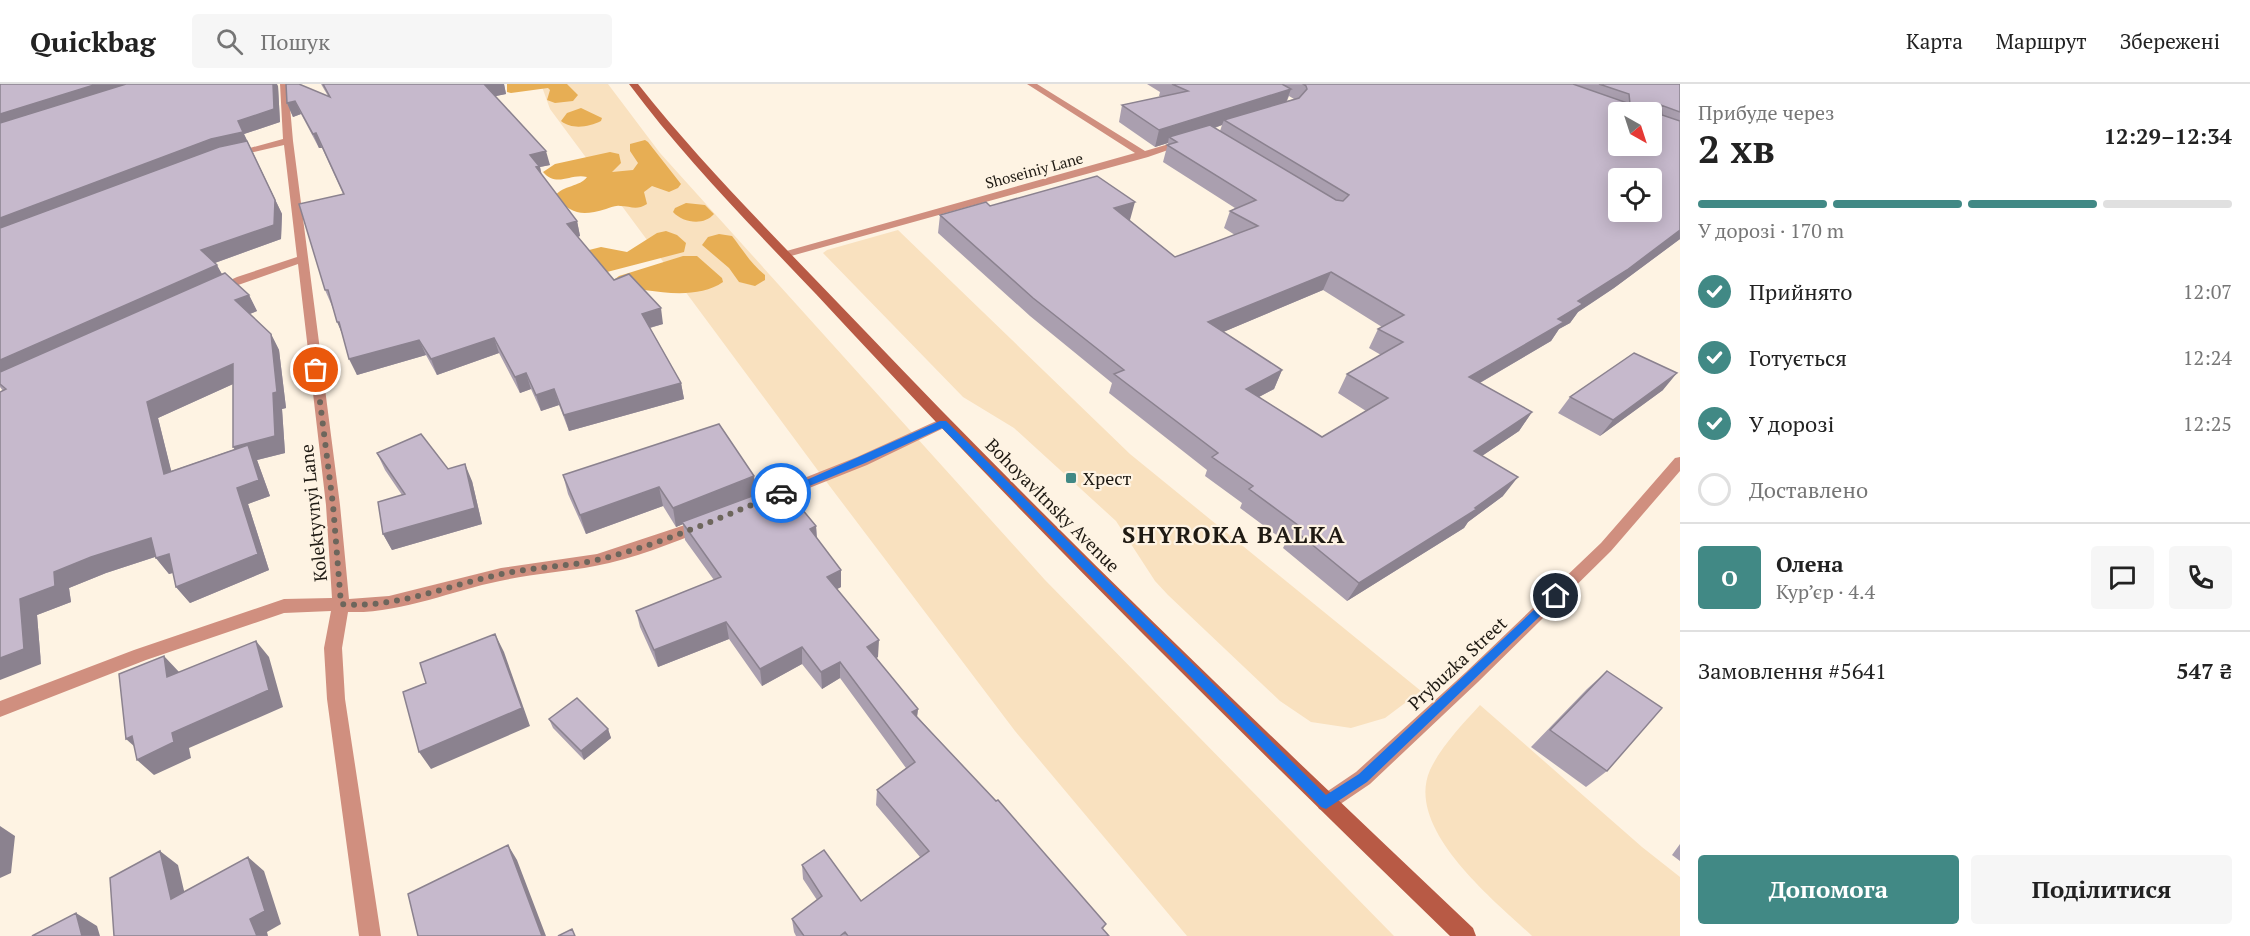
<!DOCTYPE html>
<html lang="uk">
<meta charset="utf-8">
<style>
body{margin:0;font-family:"PT Serif",serif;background:#f6f6f6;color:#222;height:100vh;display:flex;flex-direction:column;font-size:22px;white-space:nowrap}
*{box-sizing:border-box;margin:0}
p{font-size:20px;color:#767676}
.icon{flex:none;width:33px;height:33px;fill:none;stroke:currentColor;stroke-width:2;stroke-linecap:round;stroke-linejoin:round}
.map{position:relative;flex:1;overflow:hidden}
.details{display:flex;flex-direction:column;background:#fff;width:570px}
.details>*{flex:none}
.needle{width:39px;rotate:141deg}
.fabs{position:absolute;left:1608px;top:18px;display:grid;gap:12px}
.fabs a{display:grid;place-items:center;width:54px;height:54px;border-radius:6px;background:#fff;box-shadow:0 3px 15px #0003;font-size:30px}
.pin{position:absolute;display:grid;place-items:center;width:51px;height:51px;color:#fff;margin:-26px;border:3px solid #fff;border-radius:50%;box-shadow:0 2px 6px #0007}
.courier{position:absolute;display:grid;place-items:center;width:60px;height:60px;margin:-30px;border:4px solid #1a73e8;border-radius:50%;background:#fff;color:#222;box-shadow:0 2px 8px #0007}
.summary em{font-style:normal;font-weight:600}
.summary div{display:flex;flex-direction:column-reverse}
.summary{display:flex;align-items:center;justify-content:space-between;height:102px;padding:0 18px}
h1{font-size:39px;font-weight:600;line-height:45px}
.bar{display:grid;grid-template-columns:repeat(4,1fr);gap:9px 6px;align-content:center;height:72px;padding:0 18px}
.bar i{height:8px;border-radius:4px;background:#e0e0e0}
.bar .active{background:#418985}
.bar p{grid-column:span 4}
.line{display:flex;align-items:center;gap:15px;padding:0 18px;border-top:2px solid #e0e0e0}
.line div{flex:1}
.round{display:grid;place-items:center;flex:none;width:63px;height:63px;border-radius:6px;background:#f6f6f6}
ol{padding:0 18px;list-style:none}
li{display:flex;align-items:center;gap:18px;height:66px}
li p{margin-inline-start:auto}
li .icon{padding:6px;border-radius:50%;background:#418985;color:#fff;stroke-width:4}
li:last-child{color:#767676}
li i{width:33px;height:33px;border:3px solid #e0e0e0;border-radius:50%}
.primary-button{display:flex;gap:12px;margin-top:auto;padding:12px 18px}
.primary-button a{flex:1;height:69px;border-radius:6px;background:#418985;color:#fff;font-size:24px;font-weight:600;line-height:69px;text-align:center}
.primary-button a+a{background:#f6f6f6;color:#222}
header{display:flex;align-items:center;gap:36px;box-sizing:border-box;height:84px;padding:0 30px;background:#fff;border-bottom:2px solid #e0e0e0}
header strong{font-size:28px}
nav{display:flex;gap:33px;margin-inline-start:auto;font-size:21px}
.search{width:420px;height:54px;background:#f6f6f6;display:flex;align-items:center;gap:15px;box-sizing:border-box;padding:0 21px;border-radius:6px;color:#767676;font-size:22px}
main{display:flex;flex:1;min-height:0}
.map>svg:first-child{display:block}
.green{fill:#f9e1bf}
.forest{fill:#e7ae54}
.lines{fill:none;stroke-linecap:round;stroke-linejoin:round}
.minor{fill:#d08f7f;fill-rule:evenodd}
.tertiary{fill:#d08f7f;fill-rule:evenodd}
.secondary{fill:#b85a45;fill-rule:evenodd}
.wall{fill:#aa9faf;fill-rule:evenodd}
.shaded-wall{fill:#8b828f}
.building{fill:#c6b9cc;stroke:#8b828f;stroke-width:1.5;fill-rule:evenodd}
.route{fill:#1a73e8}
.done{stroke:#6d665c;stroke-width:6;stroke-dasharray:0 10.8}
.poi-dot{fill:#418985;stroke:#fef3e3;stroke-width:2}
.labels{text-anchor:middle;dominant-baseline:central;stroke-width:4.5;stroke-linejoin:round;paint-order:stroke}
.far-street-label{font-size:15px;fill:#1f1a13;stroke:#fef3e3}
.poi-label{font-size:18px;fill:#1f1a13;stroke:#fef3e3;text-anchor:start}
.street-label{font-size:18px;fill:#1f1a13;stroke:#fef3e3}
.district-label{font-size:24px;font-weight:bold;letter-spacing:1.5px;fill:#1f1a13;stroke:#fef3e3}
</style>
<header>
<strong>Quickbag</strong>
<div class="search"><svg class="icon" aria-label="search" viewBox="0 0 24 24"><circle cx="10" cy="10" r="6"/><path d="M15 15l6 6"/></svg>Пошук</div>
<nav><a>Карта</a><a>Маршрут</a><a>Збережені</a></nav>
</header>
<main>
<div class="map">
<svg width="1680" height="852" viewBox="0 0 1680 852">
<rect width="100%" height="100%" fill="#fef3e3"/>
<path class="green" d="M541 0H608L660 69 1045 496 1394 852H1187L1015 647 819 388 550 25Z
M898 146 1130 370 1421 607 1385 634 1351 644 1311 638 1280 617 1168 511 1155 497 1116 437 1014 344 963 313 823 169 827 166Z
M1480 621 1642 763 1680 793V852H1532C1495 817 1404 745 1430 686 1442 661 1462 641 1480 621Z"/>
<path class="forest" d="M507 0H567L578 11 573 17 555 19 547 16 550 6 548 4 511 9 507 8Z
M581 24 602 34 601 37C589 43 572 46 561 37L567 29Z
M645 56 648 58 681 100 678 104 669 108 652 102 644 108 647 120C636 127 631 122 620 122 615 121 610 124 606 125 582 132 572 131 555 112 563 101 580 103 587 93 570 89 557 104 543 88L555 80 610 68 619 70 621 79 612 88 633 86 638 79 630 67V60Z
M686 119 705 121 714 130C704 142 683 139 673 128L675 124Z
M666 147 677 151 686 159 684 168 607 188 585 167 601 163 627 168 657 149Z
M719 150 732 152C743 166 751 180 765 191V196L755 202 739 198 729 184 702 161 708 153Z
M683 172H697L722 194 723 198C694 218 647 206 616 201L615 195 619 192Z"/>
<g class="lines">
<path class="minor" d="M280 0H288L293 57 340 421 349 515 389 512 501 484 597 470 703 435 708 437 711 441 708 445C672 459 633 475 595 482 564 488 531 490 500 497 450 507 400 530 348 528L342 564 345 615 381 852H359L327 615 324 564 331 527 284 529 146 576 0 633V617L134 566 284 515 332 514 326 421 298 180 221 207 217 209 211 205 237 193 297 173 284 61 233 73 228 70 283 55Z
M1027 0H1037L1145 67 1186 55 1191 58 1148 73 791 172H783V168L1135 69Z
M943 334 948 336 950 339 948 342 867 381 774 418 769 419 762 414 764 410 857 373Z"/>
<path class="tertiary" d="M1680 373V387L1611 467 1478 598 1370 700 1333 725 1326 728 1319 725 1316 719 1319 713 1356 688 1466 588 1601 459 1675 374Z"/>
<path class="secondary" d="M629 0H638C707 87 787 165 864 246 1060 452 1266 648 1473 844L1476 852H1450C1248 656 1047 458 855 252 779 169 696 90 629 0Z"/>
</g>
<path class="wall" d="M0 0 278 2 280 38 244 50 282 130 281 155 215 179 222 190 249 211 257 227 250 230 271 250 279 266 286 324 282 325 285 369 257 376 270 412 248 420 269 486 190 519 176 503 173 489 169 490 155 473 106 489 69 504 71 518 37 531 41 580 3 307 0 303ZM233 300 235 365 171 387 158 334Z
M321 0H504L506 10 495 12 550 81 540 83 541 90 577 137 580 152 578 153 614 196 663 240 650 244 681 299 684 315 569 347 559 321 541 327 531 305 520 309 499 269 437 291 426 271 357 291 332 222 325 206 343 110 322 64H319L301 30 293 33 287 19 328 12Z
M1147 0H1680V155L1614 204 1578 228 1570 239 1559 245 1551 257 1480 299 1532 328 1519 347 1482 372 1503 412 1468 438 1464 444 1347 517 1283 464 1286 458 1240 424 1242 419 1205 392 1207 386 1109 309 1112 299 1030 232 938 149 940 131 990 122 1130 136H1129L1175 173 1235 151 1224 144 1230 127 1235 124 1163 78 1168 59 1155 63 1119 38 1122 21 1161 13 1159 12 1160 8ZM1289 12 1294 15 1287 17ZM1222 41 1220 47 1215 44ZM1323 206 1382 243 1378 245 1369 264 1381 271 1347 290 1338 309 1366 327 1322 353 1259 313 1274 305 1282 286 1223 248Z
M1663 306 1600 352 1558 329 1570 313Z
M377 369 448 385 472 397 482 440 392 466 383 450 402 411 385 386Z
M563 391 754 392 756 411 816 442 817 454 841 503 837 505 878 573 876 574 918 625 917 632 1106 840 1103 845 1109 852H796L794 848 792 835 817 816 803 795 802 781 861 817 920 773 876 721 877 706 906 684 840 594 822 605 802 580 762 602 729 555 658 583 640 543 636 527 714 496 685 456 683 440 676 443 663 422 586 450 568 410Z
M1607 587V687L1586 703 1531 663 1587 605Z
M549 635 608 645 611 654 584 676 553 644Z
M1680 760V777L1672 771Z"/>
<path class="shaded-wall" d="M97 0H145L0 46V30Z
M273 0H277L278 2 280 38 244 50 238 37Z
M484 0H504L506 10 487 14Z
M1291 5 1285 21 1224 36 1222 41 1175 57 1169 53 1168 59 1155 63 1159 46Z
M295 17 301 30 293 33 287 19Z
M243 48 282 130 281 155 209 181 0 152V134L211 55Z
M316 49 322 64H319L313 50Z
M546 67 550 81 540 83 543 97 530 71Z
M1135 118 1130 136 1110 142 1114 124Z
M577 137 580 152 571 155 567 140Z
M1680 146V155L1614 204 1578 228 1570 239 1559 245 1551 257 1457 312 1469 293 1558 235 1578 217Z
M217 181 225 196 0 297V276Z
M1331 188 1323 206 1202 257 1208 238Z
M249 211 257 227 244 232 235 216Z
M661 224 663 240 645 245 642 230Z
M337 238H339L344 254Z
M271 250 279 266 286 324 282 325 285 369 257 376 270 412 248 420 269 486 190 519 176 503 237 404 244 379 233 363Z
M494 254 499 269 437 291 431 275Z
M419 256 426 271 357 291 349 275Z
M233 280 242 296 158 334 176 406 164 390 147 318Z
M1282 286 1274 305 1238 324 1246 305Z
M526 289 531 305 520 309 515 293Z
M1677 289 1663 306 1600 352 1613 336Z
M681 299 684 315 569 347 564 331Z
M554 305 559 321 541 327 536 311Z
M1532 328 1519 347 1461 386 1474 367Z
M465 380 472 397 482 440 392 466 383 450Z
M754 392 756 411 676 443 673 424Z
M1518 393 1503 412 1468 438 1464 444 1347 517 1359 499 1475 424Z
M659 403 663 422 586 450 580 431Z
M816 442 817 459 810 445Z
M151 454 164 470 106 489 69 504 71 518 37 531 41 580 0 596V574L20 515 54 488 91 473Z
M169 470 182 486 169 490 156 474Z
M841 486V503L827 510V493Z
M726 538 729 555 658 583 654 566Z
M495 550 504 568 530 642 431 685 419 668Z
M879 556 878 573 867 579V563Z
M256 557 269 573 283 623 189 664 191 674 154 691 137 676 172 649Z
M802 563V580L762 602 760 585Z
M164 572 180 589 167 593Z
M840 578V594L822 605 821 588Z
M918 625 916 641 912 628Z
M608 645 611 654 584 676 581 667Z
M132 652 144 671 126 655Z
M0 742 15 752 11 789 0 794Z
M508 761 517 776 546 852H542Z
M160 767 178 781 189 828 171 815Z
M248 773 264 787 281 840 267 848 268 852H257L250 835Z
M76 829 97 842 100 852H82Z"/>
<path class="building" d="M0 0H97L0 30Z
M126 0H273L274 25 238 37 243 48 211 55 0 134V39Z
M286 0H299L330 13 323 0H484L546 67 530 71 539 82 536 83 577 137 567 140 614 196 629 190 661 224 642 230 681 299 564 331 554 305 536 311 526 289 515 293 494 254 431 275 419 256 349 275 339 238H337L328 206H325L299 120 344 110 316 49 313 50 295 17 287 19Z
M1172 0H1282L1291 5 1159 46 1122 21 1188 7Z
M1303 0H1573L1630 20 1629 10 1599 0H1680V28L1661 21 1662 31 1680 37V146L1627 186 1578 217 1583 220 1558 235 1564 238 1469 293 1532 328 1474 367 1518 393 1475 424 1477 425 1359 499 1293 445 1299 442 1249 405 1253 402 1212 373 1218 369 1114 290 1124 286 1033 214 940 131 986 118 990 122 1097 92 1135 118 1114 124 1175 173 1258 142 1230 127 1256 116 1167 61 1177 58 1169 53 1210 41 1336 116 1343 117 1349 111 1224 36 1299 14 1307 5 1306 2ZM1618 28H1652V62H1618ZM1618 94H1652V128H1618ZM1331 188 1404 231 1378 245 1403 258 1347 290 1388 314 1322 353 1246 305 1282 286 1208 238Z
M247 57 275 116 274 141 201 166 217 181 0 276V144L219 63Z
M225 189 249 211 235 216 271 250 277 308 273 309 275 352 233 363V280L147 318 164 390 248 361 259 396 237 404 258 470 176 503 169 470 156 474 151 454 91 473 54 488 55 502 20 515 24 565 0 574V308L6 305 0 300V288Z
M1634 269 1677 289 1613 336 1570 313Z
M719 340 754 392 673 424 659 403 580 431 563 391Z
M421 350 448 385 465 380 475 424 383 450 378 418 405 410 377 369Z
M782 401 816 442 810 445 841 486 827 493 879 556 867 563 918 625 912 628 996 717 998 716 1106 840 1102 844 1109 852H848L845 848 840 852H804L792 835 822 812 802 781 824 766 861 817 929 767 877 706 915 678 840 578 821 588 802 563 760 585 726 538 654 566 636 527 721 493 682 438Z
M495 550 522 624 419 668 403 608 426 599 420 579Z
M256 557 269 606 172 649 174 658 137 676 132 652 126 655 119 590 164 572 167 593Z
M1607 587 1662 624 1607 687 1550 646Z
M577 614 608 645 581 667 549 635Z
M508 761 542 852H418L408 810Z
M160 767 171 815 248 773 265 827 250 835 257 852H114L110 794Z
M76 829 82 852H32Z
M572 845 575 852H558Z"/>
<path class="route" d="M940 337H946L1326 711 1359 690 1552 509H1560L1561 512 1367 698 1326 725 1321 723 942 344 865 379 785 412H778L777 409Z"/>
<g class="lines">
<path class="done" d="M316 286 333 421 341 520C396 525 448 501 502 490 533 483 565 483 597 476 660 461 721 433 781 409"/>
</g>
<rect class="poi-dot" x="1065" y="388" width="12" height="12" rx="3"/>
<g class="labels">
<g class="far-street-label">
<text transform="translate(1034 86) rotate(-15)">Shoseiniy Lane</text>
</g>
<g class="poi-label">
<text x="1083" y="394">Хрест</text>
</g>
<g class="street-label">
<text transform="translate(1053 421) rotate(45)">Bohoyavltnsky Avenue</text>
<text transform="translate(313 429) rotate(-96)">Kolektyvnyi Lane</text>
<text transform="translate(1457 579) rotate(-43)">Prybuzka Street</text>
</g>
<g class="district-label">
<text x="1234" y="450">SHYROKA BALKA</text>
</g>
</g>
</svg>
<div class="fabs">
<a><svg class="needle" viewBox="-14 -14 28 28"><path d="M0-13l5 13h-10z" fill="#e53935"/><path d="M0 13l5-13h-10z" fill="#767676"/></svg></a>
<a><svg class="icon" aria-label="locate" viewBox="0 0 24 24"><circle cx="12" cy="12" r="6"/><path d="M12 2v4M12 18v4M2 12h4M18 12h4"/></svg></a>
</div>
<div class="pin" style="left:316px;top:286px;background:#ea580c"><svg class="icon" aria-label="bag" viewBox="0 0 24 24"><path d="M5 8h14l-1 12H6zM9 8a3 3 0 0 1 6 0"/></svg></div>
<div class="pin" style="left:1556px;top:512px;background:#1f2937"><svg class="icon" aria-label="home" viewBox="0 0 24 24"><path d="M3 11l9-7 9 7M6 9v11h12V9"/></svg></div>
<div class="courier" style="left:781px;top:409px"><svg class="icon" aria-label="car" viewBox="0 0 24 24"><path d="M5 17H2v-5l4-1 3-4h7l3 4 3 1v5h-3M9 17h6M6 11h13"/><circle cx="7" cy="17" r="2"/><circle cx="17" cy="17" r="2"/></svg></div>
</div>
<section class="details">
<div class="summary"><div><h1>2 хв</h1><p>Прибуде через</p></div><em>12:29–12:34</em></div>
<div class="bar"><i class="active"></i><i class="active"></i><i class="active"></i><i></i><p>У дорозі · 170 m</p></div>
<ol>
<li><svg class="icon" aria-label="check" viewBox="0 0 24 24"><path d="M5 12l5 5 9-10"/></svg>Прийнято<p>12:07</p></li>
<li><svg class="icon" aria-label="check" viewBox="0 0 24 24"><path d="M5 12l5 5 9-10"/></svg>Готується<p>12:24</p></li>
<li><svg class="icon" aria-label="check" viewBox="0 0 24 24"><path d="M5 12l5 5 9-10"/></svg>У дорозі<p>12:25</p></li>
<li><i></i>Доставлено</li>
</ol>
<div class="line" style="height:108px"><b class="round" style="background:#418985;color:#fff">О</b><div><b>Олена</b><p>Кур’єр · 4.4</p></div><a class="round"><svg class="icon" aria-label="chat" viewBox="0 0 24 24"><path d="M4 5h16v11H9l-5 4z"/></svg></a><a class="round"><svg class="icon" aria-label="phone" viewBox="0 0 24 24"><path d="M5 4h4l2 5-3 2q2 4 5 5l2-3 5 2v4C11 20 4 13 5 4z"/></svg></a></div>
<div class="line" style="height:78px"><div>Замовлення #5641</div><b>547 ₴</b></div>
<div class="primary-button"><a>Допомога</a><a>Поділитися</a></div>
</section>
</main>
